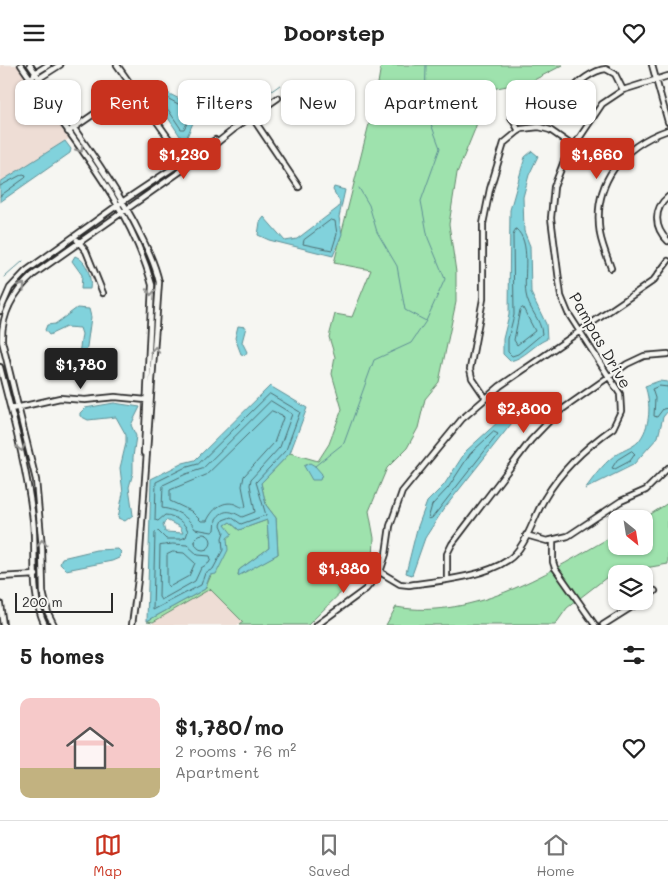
<!DOCTYPE html>
<html lang="en">
<head>
<meta charset="utf-8">
<style>
  :root { --surface:#fff; --page:#f2f2f2; --text:#222; --muted:#767676; --line:#e0e0e0; --accent:#c8321e }
  body { margin:0; font-family:Mali,sans-serif; background:var(--page); color:var(--text); height:100vh; display:flex; flex-direction:column; font-size:19px; white-space:nowrap }
  * { box-sizing:border-box; margin:0 }
  p { font-size:16px; color:var(--muted) }
  .icon { flex:none; width:28px; height:28px; fill:none; stroke:currentColor; stroke-width:2; stroke-linecap:round; stroke-linejoin:round }
  .map { position:relative; height:560px; overflow:hidden }
  .drawer { display:flex; flex-direction:column; background:var(--surface); flex:1 }
  .drawer>* { flex:none }
  .banner { position:absolute; left:15px; top:15px; width:639px; height:45px; display:flex; gap:10px }
  .needle { width:32px; rotate:150deg }
  .buttons { position:absolute; left:608px; top:445px; display:grid; gap:10px }
  .buttons a { display:grid; place-items:center; width:45px; height:45px; border-radius:10px; background:var(--surface); box-shadow:0 1px 4px #0004; font-size:25px }
  .scale { position:absolute; left:15px; bottom:12px; width:98px; box-sizing:border-box; padding-left:5px; border:2px solid #2b2b2b; border-top:0; font-size:14px; line-height:18px; white-space:nowrap; color:#2b2b2b; -webkit-text-stroke:4px #f6f6f2; paint-order:stroke }
  .price { position:absolute; translate:-50% -42px; padding:0 11px; border-radius:5px; background:var(--accent); color:#fff; font-size:16px; line-height:32px; filter:drop-shadow(0 1px 2px #0008) }
  .price::after { content:''; position:absolute; left:50%; top:30px; width:15px; height:11px; margin-left:-8px; background:inherit; clip-path:polygon(0 0,100% 0,50% 100%) }
  .price.current { background:#222; color:#fff }
  ul { padding:0; list-style:none }
  li { display:flex; align-items:center; gap:15px; height:125px; padding:0 20px }
  li span { display:grid; place-items:center; flex:none; width:140px; height:100px; border-radius:10px; color:#555 }
  li>.icon { margin-inline-start:auto }
  span .icon { width:60px; height:60px; fill:#fffc; stroke-width:1 }
  li b { font-size:21px }
  h2 { display:flex; justify-content:space-between; align-items:center; height:60px; padding:0 20px; font-size:21px }
  .tag { padding:0 18px; border-radius:10px; background:var(--surface); box-shadow:0 1px 4px #0004; font-size:18px; line-height:45px }
  .tag.current { background:var(--accent); color:#fff }
  header { display:flex; justify-content:space-between; align-items:center; height:65px; padding:0 20px; background:var(--surface); font-size:22px; font-weight:800 }
  .tabs { display:flex; justify-content:space-around; align-items:center; height:70px; border-top:1px solid var(--line); background:var(--surface); font-size:14px; color:var(--muted) }
  .tabs a { display:grid; justify-items:center; gap:2px }
  .tabs .current { color:var(--accent) }
  .map>svg:first-child { display:block }
  .built { fill:#eeddd5 }
  .green { fill:#9ee2ad; stroke:#64866c }
  .water { fill:#81d2dc; stroke:#5f8f95; fill-rule:evenodd }
  .lines { fill:none; stroke-linecap:round; stroke-linejoin:round }
  .shore { stroke:#4d6e72; stroke-width:1 }
  .stream { stroke:#5f8f95; stroke-width:1 }
  .minor-casing { stroke:#2b2b2b; stroke-width:8 }
  .minor { stroke:#f6f6f2; stroke-width:4.5 }
  .oneway { stroke:#90908e }
  .labels { text-anchor:middle; dominant-baseline:central; stroke-width:4; stroke-linejoin:round; paint-order:stroke }
  .street-label { font-size:16px; fill:#2b2b2b; stroke:#f6f6f2 }
</style>
</head>
<body>
<header><svg class="icon" aria-label="menu" viewBox="0 0 24 24"><path d="M4 6h16M4 12h16M4 18h16"/></svg>Doorstep<svg class="icon" aria-label="heart" viewBox="0 0 24 24"><path d="M12 20l-8-8c-3-5 5-10 8-4 3-6 11-1 8 4z"/></svg></header>
<div class="map">
<svg width="668" height="560" viewBox="0 0 668 560">
  <rect width="100%" height="100%" fill="#f6f6f2"/>
  <filter id="ink" filterUnits="userSpaceOnUse"><feTurbulence type="fractalNoise" baseFrequency=".02" numOctaves="2"/><feDisplacementMap in="SourceGraphic" scale="10" xChannelSelector="R" yChannelSelector="G"/><feConvolveMatrix kernelMatrix="1 2 1 2 8 2 1 2 1" color-interpolation-filters="sRGB"/></filter>
  <g filter="url(#ink)">
    <path class="built" d="M0 0H17L69 74 0 117Z
      M210 524 243 557 239 560H153V557Z"/>
    <path class="green" d="M381 0H563L532 16 487 25 475 64 457 108 449 159 456 207V237L439 317 425 334 418 363 407 383 387 403 369 446 374 473 373 496 308 560H239L243 557 210 524 153 557 147 556 205 524 227 473 225 460 230 457 239 465 267 455 269 483 239 505 238 510 278 489 276 453 266 440 261 418 290 388 318 396 329 379 342 344 332 309 335 292 329 272 335 249 352 252 371 205 334 198 376 31Z
      M668 438V499L611 509 567 543 555 560H386L396 542C475 556 551 506 616 469V481H644L643 454Z"/>
    <path class="water" d="M152 20 199 44 186 74H182L149 24V21Z
      M65 76 71 84 70 88 0 137V117Z
      M532 86 538 91 529 110 523 132 524 166 530 181 531 228 546 259 547 274C533 280 525 293 510 296L503 289V274L509 250 510 145 525 92Z
      M334 122 345 125 339 152 342 169 333 191 269 175 258 170 260 157 264 152 285 176 297 174 339 142 340 137 333 125Z
      M75 191C87 195 92 213 90 224H81L82 210 72 196Z
      M77 243 89 244 91 252 86 289 82 293 79 289 82 269 80 263 66 262 49 270 45 265 47 260 55 259Z
      M238 261 246 262 242 277 247 287 245 290 241 289 235 273Z
      M659 316 668 317V346L663 352 658 372 633 400 585 424C594 412 602 400 614 391 621 386 632 383 638 377 651 362 651 338 645 321Z
      M270 321 307 343 290 388 261 418 266 440 276 453 278 489 238 511 239 505 269 483 267 455 239 465 230 457 225 460 232 469 227 473 228 485 216 509 210 510 205 524 147 556 151 414 183 398 195 395ZM166 455 180 462 183 468 165 467 163 459Z
      M533 331V338L523 344 443 445 425 473 412 510 406 508 417 464 427 437 444 420 466 386 499 356Z
      M114 338 140 342 131 360 136 371 133 392V408L129 422 133 450 125 456 118 453 123 428 120 403 126 378V370L116 352 88 355 80 351V348L85 343Z
      M310 398 315 401 322 409 320 415H312L304 401Z
      M118 484 121 487 119 493 112 496 66 505 60 499 62 493 96 485Z"/>
    <g class="lines">
      <path class="shore" d="M167 33 193 47 184 64H181L163 37Z
        M0 121 23 109 26 110 25 113 0 131
        M331 155 335 156 337 169 332 185 303 179 304 175Z
        M516 164C532 177 523 210 526 229 528 244 541 254 542 269L518 289 512 291 508 287V274L514 250 513 171Z
        M523 243 535 266 517 280 514 275 520 245Z
        M668 322 659 321 652 324 655 333 654 351 657 352 663 344 668 343
        M270 329 300 347 286 385 256 417 266 450 241 459 231 452 223 455 221 460 224 467 222 473 223 485 213 504 205 508 201 520 153 545 155 467 158 466 166 474H181L186 472 188 466C185 458 174 450 165 450L158 456 155 455 156 417 184 403 198 399Z
        M271 336 292 349 280 382 251 414 250 420 255 447 242 452C232 446 224 443 216 454L215 465 212 467 195 464C188 451 176 445 162 443L163 420 186 409 202 404Z
        M272 346 282 350 283 353 274 378 244 411 242 421 246 442C241 443 240 441 235 439 222 435 212 445 207 456H201L191 446 170 436V425L206 410Z
        M494 367 498 369 432 453 428 454 432 440 448 423 470 389Z
        M632 386 635 389 630 396 615 404 612 403 617 395Z
        M195 477a8 8 0 1 1 16 0a8 8 0 1 1-16 0Z
        M173 479 187 480 198 490 210 491 211 494 209 498 201 503 195 516 161 535 159 532 160 481Z
        M173 487 184 488 195 498 189 511 169 522 167 520V490Z"/>
      <path class="stream" d="M249 42 280 20
        M199 46 217 44 233 49 244 45
        M359 123 369 140 377 167 397 201 405 245 426 256 445 214 428 173 421 136 440 83 425 43 426 0
        M5 212 23 196
        M315 401 344 378 374 295 411 278 426 256"/>
      <g class="minor-casing">
        <path id="minor" d="M21 0C68 69 130 138 152 220L144 388
          M30 0C65 52 104 102 134 157 144 177 154 195 159 217L138 514 132 560
          M117 0 184 95
          M652 0 668 57
          M38 14 60 0
          M31 15 35 8 48 0
          M252 52 299 122
          M511 52 519 66
          M591 54 571 38V27C577 17 594 5 606 4L615 9 623 25
          M232 65 278 33
          M68 67 133 22
          M668 132C653 144 654 163 668 176
          M77 175 86 186 103 228
          M611 203C607 192 602 180 600 169 592 118 622 81 668 65
          M0 246 10 223 26 206 122 137 215 75
          M0 302C13 353 27 403 33 455 37 490 29 528 45 560
          M485 332 472 313 470 304 483 234V159L490 124 504 78 521 64 539 62 550 65 573 81
          M11 344 60 333 85 335 115 332 146 335
          M526 470 547 476 568 471 621 436 646 425 668 403
          M553 476V497L555 503 595 560
          M380 507 400 519 409 520C438 516 484 512 508 495 527 482 533 452 545 433 562 404 586 382 613 363L621 346 620 329 568 248 561 231 551 153 554 122 564 96 602 39 623 25 668 11
          M0 512 36 510
          M447 514V489L452 479 531 375 557 348 627 299 644 291 668 289
          M644 534 655 526
          M0 539 3 560
          M54 560 48 548 43 527 42 483 36 415 2 276C1 249 14 227 33 210L188 101 233 65
          M317 560 366 524 380 507 386 489 390 461 402 427 462 354 500 321 653 216 668 196
          M603 560 641 536"/>
      </g>
      <use href="#minor" class="minor"/>
    </g>
    <defs><path id="oneway-chevron" d="M-2-3.5L2.5 0L-2 3.5" fill="none" stroke-width="1.6" stroke-linecap="round" stroke-linejoin="round" transform="scale(1.25)"/></defs>
    <g class="oneway">
      <use href="#oneway-chevron" transform="translate(80 84) rotate(55)"/>
      <use href="#oneway-chevron" transform="translate(22 221) rotate(-48)"/>
      <use href="#oneway-chevron" transform="translate(151 227) rotate(93)"/>
      <use href="#oneway-chevron" transform="translate(155 285) rotate(-86)"/>
      <use href="#oneway-chevron" transform="translate(21 383) rotate(76)"/>
      <use href="#oneway-chevron" transform="translate(42 478) rotate(-94)"/>
    </g>
  </g>
  <g class="labels">
    <g class="street-label">
      <text transform="translate(601 275) rotate(60)">Pampas Drive</text>
    </g>
  </g>
</svg>
<div class="buttons">
<a><svg class="needle" viewBox="-14 -14 28 28"><path d="M0-13l5 13h-10z" fill="#e53935"/><path d="M0 13l5-13h-10z" fill="#767676"/></svg></a>
<a><svg class="icon" aria-label="layers" viewBox="0 0 24 24"><path d="M12 4l9 5-9 5-9-5zM3 14l9 5 9-5"/></svg></a>
</div>
<div class="scale">200 m</div>
<b class="price" style="left:184px;top:115px">$1,230</b>
<b class="price" style="left:597px;top:115px">$1,660</b>
<b class="price current" style="left:81px;top:325px">$1,780</b>
<b class="price" style="left:524px;top:369px">$2,800</b>
<b class="price" style="left:344px;top:529px">$1,380</b>
<div class="banner">
<a class="tag">Buy</a>
<a class="tag current">Rent</a>
<a class="tag">Filters</a>
<a class="tag">New</a>
<a class="tag">Apartment</a>
<a class="tag">House</a>
</div>
</div>
<section class="drawer">
<h2>5 homes<svg class="icon" aria-label="filters" viewBox="0 0 24 24"><path d="M4 7h16M4 17h16"/><circle cx="9" cy="7" r="2"/><circle cx="15" cy="17" r="2"/></svg></h2>
<ul>
<li><span style="background:linear-gradient(#f6c9c9 70%,#c2b280 0)"><svg class="icon" aria-label="home" viewBox="0 0 24 24"><path d="M3 11l9-7 9 7M6 9v11h12V9"/></svg></span><div><b>$1,780/mo</b><p>2 rooms · 76 m²</p><p>Apartment</p></div><svg class="icon" aria-label="heart" viewBox="0 0 24 24"><path d="M12 20l-8-8c-3-5 5-10 8-4 3-6 11-1 8 4z"/></svg></li>
</ul>
</section>
<nav class="tabs">
<a class="current"><svg class="icon" aria-label="map" viewBox="0 0 24 24"><path d="M3 6l6-2 6 2 6-2v14l-6 2-6-2-6 2zM9 4v14M15 6v14"/></svg>Map</a>
<a><svg class="icon" aria-label="saved" viewBox="0 0 24 24"><path d="M7 4h10v16l-5-4-5 4z"/></svg>Saved</a>
<a><svg class="icon" aria-label="home" viewBox="0 0 24 24"><path d="M3 11l9-7 9 7M6 9v11h12V9"/></svg>Home</a>
</nav>
</body>
</html>
